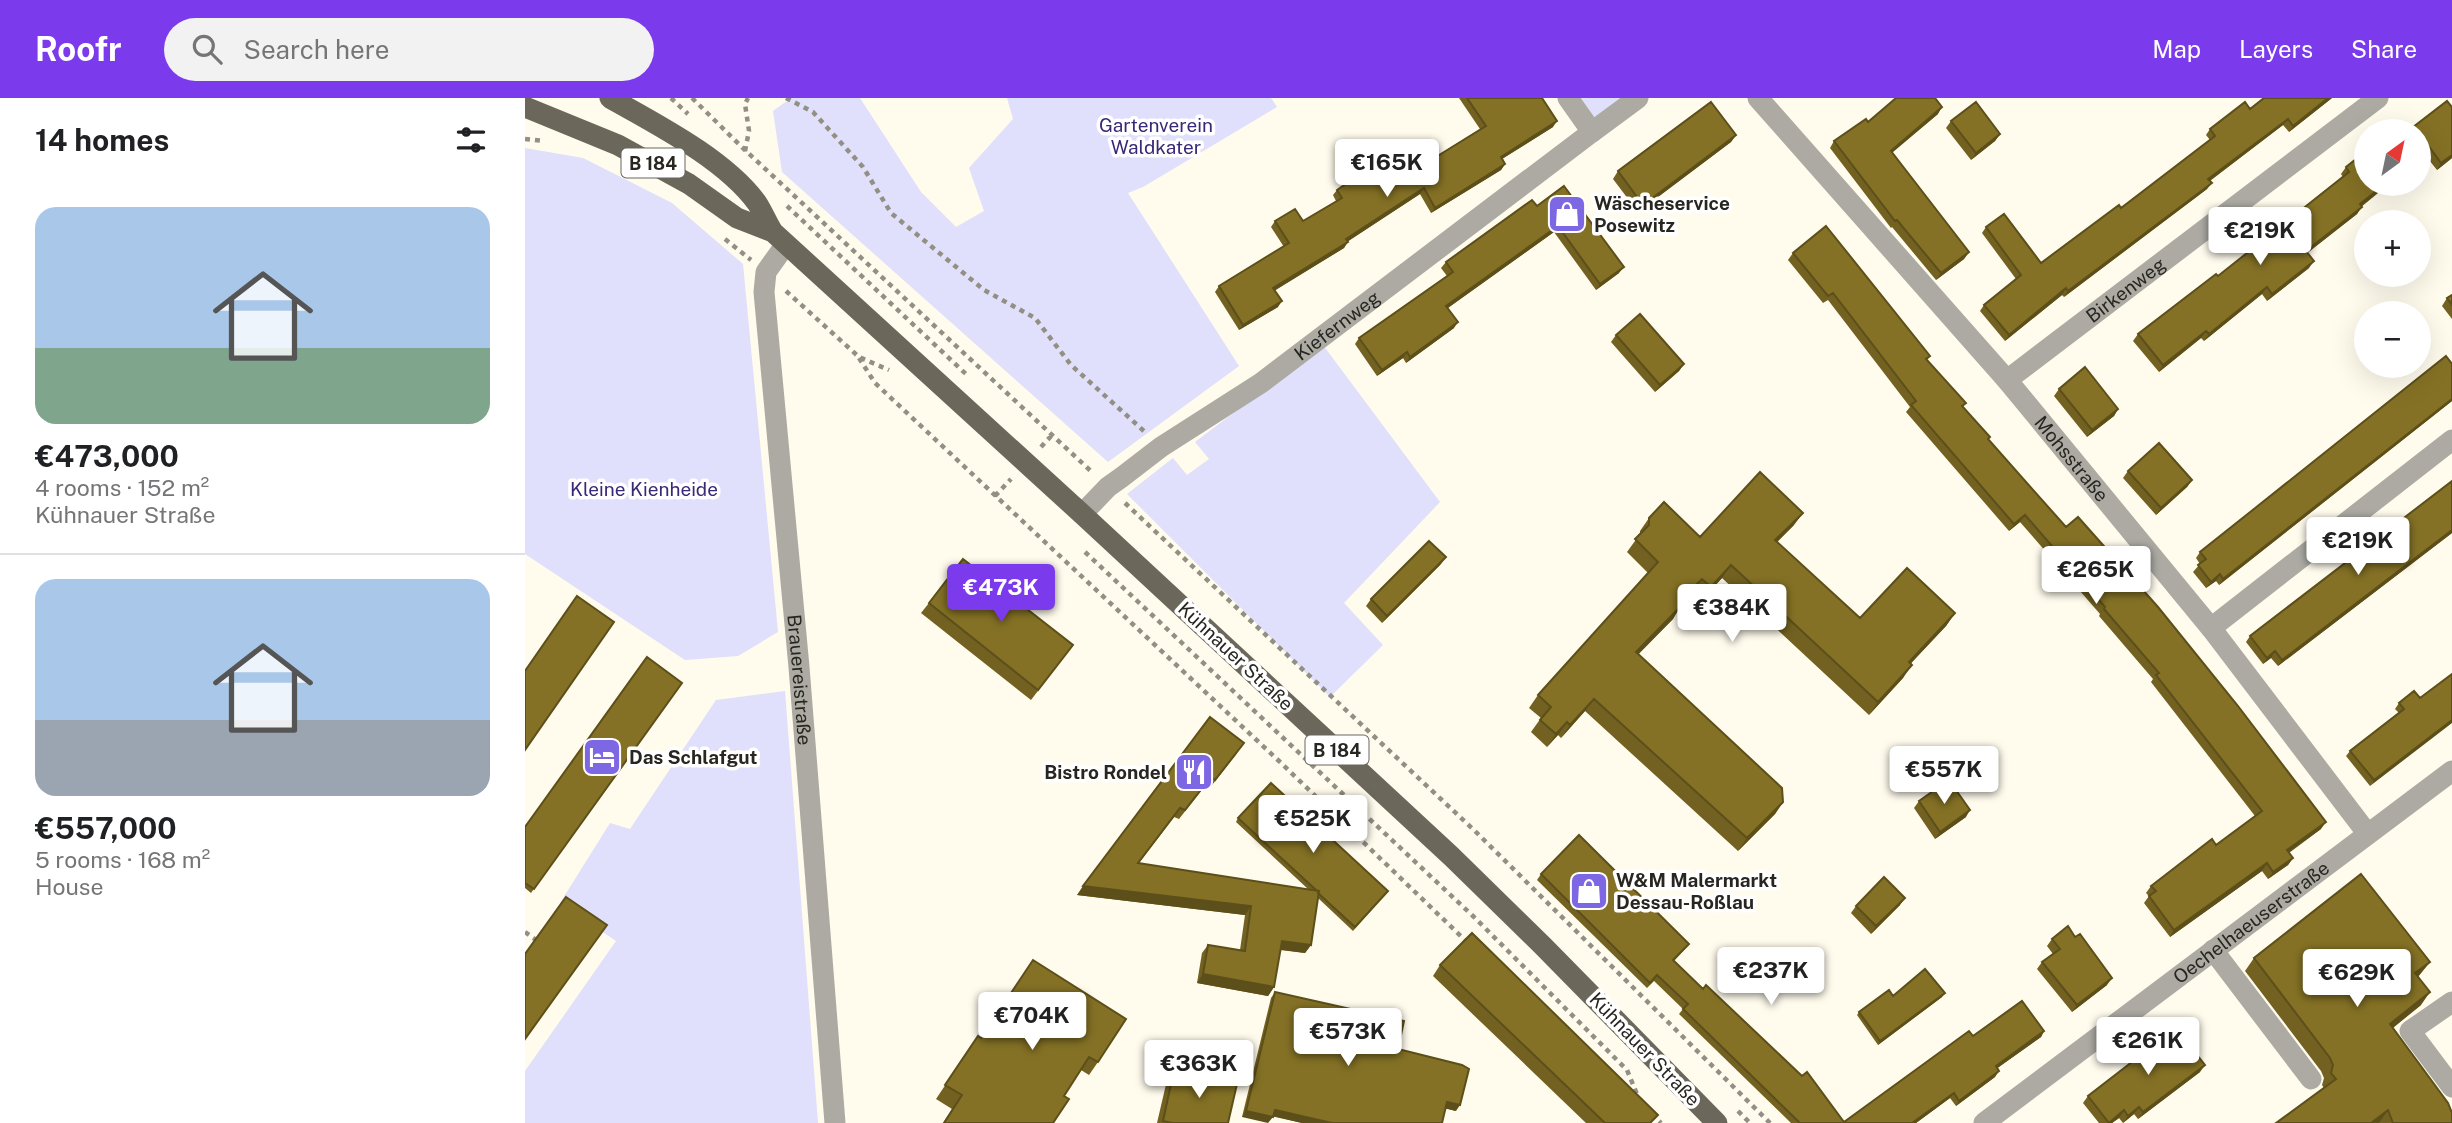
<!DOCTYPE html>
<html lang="en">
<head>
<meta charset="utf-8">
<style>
  :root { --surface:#fff; --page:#f2f2f2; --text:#202124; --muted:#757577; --line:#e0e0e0; --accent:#7c3aed }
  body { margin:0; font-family:"Public Sans",sans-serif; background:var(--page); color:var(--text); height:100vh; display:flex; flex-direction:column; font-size:26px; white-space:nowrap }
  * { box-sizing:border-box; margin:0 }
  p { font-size:23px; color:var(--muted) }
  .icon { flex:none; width:38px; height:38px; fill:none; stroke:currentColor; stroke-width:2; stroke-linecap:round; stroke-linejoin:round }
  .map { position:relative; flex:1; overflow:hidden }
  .drawer { display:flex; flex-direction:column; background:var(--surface); width:525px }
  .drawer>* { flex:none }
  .needle { width:46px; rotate:33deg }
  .buttons { position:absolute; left:1829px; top:21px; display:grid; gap:14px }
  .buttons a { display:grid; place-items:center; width:77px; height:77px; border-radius:50%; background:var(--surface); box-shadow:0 7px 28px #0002; font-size:35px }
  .price { position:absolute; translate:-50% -60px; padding:0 16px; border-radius:7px; background:#fff; color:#222; font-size:23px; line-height:46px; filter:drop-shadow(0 2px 4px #0008) }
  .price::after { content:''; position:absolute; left:50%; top:42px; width:21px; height:16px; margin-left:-10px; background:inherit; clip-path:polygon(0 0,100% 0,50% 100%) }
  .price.active { background:var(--accent); color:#fff }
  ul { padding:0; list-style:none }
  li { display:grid; align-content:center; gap:14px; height:371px; padding:0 35px }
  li+li { border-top:2px solid var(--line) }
  li span { display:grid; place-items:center; height:217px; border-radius:21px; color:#555 }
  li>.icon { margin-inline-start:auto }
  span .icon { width:126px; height:126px; fill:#fffc; stroke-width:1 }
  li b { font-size:30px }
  h2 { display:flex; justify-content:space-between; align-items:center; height:84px; padding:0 35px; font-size:30px }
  header { display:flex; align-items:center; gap:42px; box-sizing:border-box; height:98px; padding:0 35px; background:var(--accent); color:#fff }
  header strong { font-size:33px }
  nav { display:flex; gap:38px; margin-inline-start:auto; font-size:24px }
  .search { width:490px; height:63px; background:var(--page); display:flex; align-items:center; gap:18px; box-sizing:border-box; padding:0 24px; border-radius:38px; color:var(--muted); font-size:26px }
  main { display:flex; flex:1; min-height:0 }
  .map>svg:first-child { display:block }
  .green { fill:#e0dffc }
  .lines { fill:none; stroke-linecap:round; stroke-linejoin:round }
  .path { stroke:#928f85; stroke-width:4.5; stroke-dasharray:5 5; stroke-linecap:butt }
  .minor { stroke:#acaaa3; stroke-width:21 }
  .major { stroke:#6b675b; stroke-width:21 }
  .wall { fill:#726120 }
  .shaded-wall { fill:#5c4f1a }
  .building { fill:#847125; stroke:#5c4f1a; stroke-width:2 }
  .labels { text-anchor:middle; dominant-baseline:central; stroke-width:7; stroke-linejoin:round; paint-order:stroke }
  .shield { fill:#fff; stroke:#686763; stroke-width:2 }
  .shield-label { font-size:18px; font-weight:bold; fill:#282620 }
  .park-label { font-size:19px; fill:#392876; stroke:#fff }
  .poi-label { font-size:19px; font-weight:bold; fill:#282620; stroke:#fff; text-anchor:start }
  .street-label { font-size:19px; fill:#282620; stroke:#fff }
</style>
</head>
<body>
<header>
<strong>Roofr</strong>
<div class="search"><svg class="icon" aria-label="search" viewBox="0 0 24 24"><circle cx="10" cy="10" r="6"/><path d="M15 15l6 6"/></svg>Search here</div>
<nav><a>Map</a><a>Layers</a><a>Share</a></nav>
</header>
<main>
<section class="drawer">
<h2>14 homes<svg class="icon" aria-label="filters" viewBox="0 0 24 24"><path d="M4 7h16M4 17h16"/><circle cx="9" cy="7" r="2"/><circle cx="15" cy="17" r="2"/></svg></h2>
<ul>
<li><span style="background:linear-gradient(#a9c7e8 65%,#7fa58c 0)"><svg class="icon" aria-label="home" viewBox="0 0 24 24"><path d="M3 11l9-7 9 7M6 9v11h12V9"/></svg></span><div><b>€473,000</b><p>4 rooms · 152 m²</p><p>Kühnauer Straße</p></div></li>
<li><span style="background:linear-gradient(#a9c7e8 65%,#9aa5b1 0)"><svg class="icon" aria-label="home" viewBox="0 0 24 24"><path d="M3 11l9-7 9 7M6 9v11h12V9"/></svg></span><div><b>€557,000</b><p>5 rooms · 168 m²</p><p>House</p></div></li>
</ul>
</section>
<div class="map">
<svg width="1927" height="1025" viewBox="0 0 1927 1025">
  <rect width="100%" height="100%" fill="#fffbed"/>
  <path class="green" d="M266 0H335L396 94 431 129 459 113 444 70 488 21 482 0H746L752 9 618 89 603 95 714 268 583 364 257 74 248 13Z
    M1056 0H1097L1070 20Z
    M0 50 58 60 147 105 218 166 253 534 213 558 160 562 0 456Z
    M798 247 915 404 819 505 858 547 805 599 602 396 648 360 662 377 684 361 670 344Z
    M260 593 293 1025H0V973L91 843 35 805 85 725 105 731 191 602Z"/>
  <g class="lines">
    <path class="path" d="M146 0 163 16
      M167 0 221 53 568 375
      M261 0 288 14 338 69 366 115 459 192 510 220 546 267 620 334
      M0 41 19 43
      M220 53 224 33 220 6 223 0
      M262 108 442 277
      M200 141 226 162
      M261 193 334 259 364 272
      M334 260 350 285 754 663 943 845
      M516 349 527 337
      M470 398 486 381
      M600 405 950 733 1245 1025
      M560 454 949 819 1102 972 1114 1001
      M0 834 11 842
      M1213 1013 1225 1025
      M1127 1016 1136 1025"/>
    <g class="minor">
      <path id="s1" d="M1233 0 1482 282 1686 530 1842 735"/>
      <path d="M1067 34 1113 0"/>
      <path id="s2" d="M261 146 241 174 239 194 274 569 310 1025"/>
      <path id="s3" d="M1482 282 1853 0"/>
      <path id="s4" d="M557 416 583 389 597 379 636 349 736 285 1067 34 1043 0"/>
      <path d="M1686 530 1927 342"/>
      <path d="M1688 852 1786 981"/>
      <path d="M1927 904 1885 933 1927 989"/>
      <path id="s5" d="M1459 1025 1927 673"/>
    </g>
    <path class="major" d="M85 0C131 26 200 61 232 105 238 114 242 125 248 134
      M0 9 93 47 164 86 212 120 248 134 557 416 926 758 1018 848 1192 1025"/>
  </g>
  <path class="wall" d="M934 0H1017L1028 29 977 61 980 66 976 72 906 115 895 96 822 144 819 150 750 192 753 209 714 232 690 194 694 188 759 149 746 129 750 123H778L811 103 808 97 812 92 864 88 955 31Z
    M1739 0H1807L1764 34 1758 27 1685 83 1682 91 1539 199 1537 197 1480 243 1455 213 1459 207 1491 181 1457 135 1461 129 1516 165 1596 110 1685 42 1681 37 1685 31 1725 11Z
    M1413 16 1367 54 1444 154 1439 161 1411 182 1367 129 1366 130 1305 50 1309 43 1343 24Z
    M1426 23 1475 36 1470 43 1446 62 1421 30Z
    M1894 33 1927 60 1912 72 1900 57Z
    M1211 37 1206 44 1113 114 1088 81 1093 73Z
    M1821 69 1841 86H1864L1836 108 1832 116 1782 155 1784 170 1742 203 1737 196 1679 243 1676 240 1634 274 1608 243 1613 236 1693 178 1818 79 1816 76Z
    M1012 108 1094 175 1071 192 1029 134 923 210 929 230 881 265 878 260 852 278 830 246 834 240 922 178 916 170 921 164Z
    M1268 155 1405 258 1402 262 1441 305 1438 309 1465 339 1463 341 1796 731 1764 755 1768 760 1763 767 1743 781 1737 773 1645 839 1619 805 1624 798 1621 795 1626 788 1691 747 1730 718 1626 584 1628 581 1574 518 1575 516 1495 424 1484 433 1381 314 1385 309 1303 202 1298 205 1263 162Z
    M1927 197V221L1917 208 1922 200Z
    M1091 237 1159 266 1154 273 1130 294 1086 244Z
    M1927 266V303L1694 487 1691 483 1681 490 1668 474 1675 466 1671 460 1675 454Z
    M1534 291 1593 311 1589 318 1562 339 1529 298Z
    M1603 373 1667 382 1662 389 1631 417 1598 380Z
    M1927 383V435L1753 568 1746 560 1738 566 1721 544 1725 538Z
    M1124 420 1175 439 1269 427 1252 444 1335 520 1430 515 1421 528 1385 566 1378 580 1344 617 1197 480 1177 502 1168 494 1156 505 1148 521 1113 556 1258 704 1250 716 1213 753 1060 613 1036 640 1033 637 1022 649 1006 634 1016 620 1004 610 1013 597 1123 475 1102 454 1115 436V433Z
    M916 466 857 525 841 508 846 501Z
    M404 505 548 547 506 602 396 515Z
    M1927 576 1845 688 1821 658 1825 653 1874 615 1870 611 1874 605 1895 600Z
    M157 585 6 795 0 790V729Z
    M713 654 684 691 680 688 654 721 649 719 614 765 783 791 711 724 713 720 863 793 828 833 793 800 786 847 780 855 755 852 749 889 743 898 672 885 677 855 683 847 715 852 720 817 552 797Z
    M1394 703 1441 719 1410 741 1389 710Z
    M1016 776 1160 851 1149 863 1319 1024 1448 938 1519 933 1516 939 1472 970 1470 979 1431 1008 1425 1000 1391 1025H1266L1154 916 1158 911 1129 883 1122 890 1012 782Z
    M1375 807 1346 836 1326 815 1331 808Z
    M1550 839 1582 887 1547 914 1512 871 1517 864 1528 856 1522 848 1527 841Z
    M1729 860 1905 864 1893 879 1896 907 1868 930 1927 1025H1751L1799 990 1797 987 1799 980 1796 973 1720 873Z
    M508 862 573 964 564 977 556 972 539 998 528 1025H418L427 1011 411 1001 453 938 456 940Z
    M915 867 1127 1025H1061L908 878Z
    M750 894 873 951 931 1013 920 1010 777 1025 748 1018 717 1019 746 900Z
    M1368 898 1417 899 1353 947 1332 917 1334 914Z
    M1625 945 1675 974 1613 1021 1609 1016 1598 1025 1594 1020 1587 1025H1574L1558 1005 1563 998 1620 954Z
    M649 972 703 1025H632L642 982Z"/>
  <path class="shaded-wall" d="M1803 0H1807L1764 34 1768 28Z
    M1417 9 1413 16 1361 60 1366 53Z
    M1763 21 1758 27 1679 87 1683 81Z
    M1032 23 1028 29 972 64 976 59Z
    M1475 36 1470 43 1446 62 1451 55Z
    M1211 37 1206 44 1113 114 1118 107Z
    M1905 50 1900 57 1894 62V59Z
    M1927 57V60L1912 72 1916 65Z
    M980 66 976 72 906 115 910 110Z
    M1687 85 1682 91 1539 199 1543 193Z
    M1860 86H1864L1830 114 1835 106Z
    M899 90 895 96 817 147 821 141Z
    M1837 109 1832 116 1776 160 1781 153Z
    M1033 128 1029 134 917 214 921 208Z
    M823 144 819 150 744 196 748 190Z
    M1444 154 1439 161 1411 182 1416 175Z
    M1789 163 1784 170 1742 203 1747 196Z
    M1099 169 1094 175 1071 192 1075 186Z
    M1742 189 1737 196 1679 243 1684 236Z
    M1541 190 1537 197 1480 243 1484 237Z
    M757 203 753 209 714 232 718 227Z
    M933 224 929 230 881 265 885 259Z
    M1681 233 1676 240 1634 274 1638 267Z
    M882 254 878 260 852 278 857 272Z
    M1159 266 1154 273 1130 294 1135 287Z
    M1927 301V303L1694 487 1698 481Z
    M1593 311 1589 318 1562 339 1567 332Z
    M1667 382 1662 389 1631 417 1636 410Z
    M1278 415 1269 427 1241 455 1250 442Z
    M1500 417 1495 424 1484 433 1489 426Z
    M1927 432V435L1753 568 1757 562Z
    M921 459 916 466 857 525 862 518Z
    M1206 467 1197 480 1177 502 1186 489Z
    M1695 476 1691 483 1681 490 1686 484Z
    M1177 481 1168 494 1147 514 1156 501Z
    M1156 508 1148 521 1103 567 1111 554Z
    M1430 515 1421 528 1375 577 1384 564Z
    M1750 553 1746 560 1738 566 1742 560Z
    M1387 567 1378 580 1344 617 1353 604Z
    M1069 601 1060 613 1036 640 1045 627Z
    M1927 622V625L1845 688 1849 682Z
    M1042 624 1033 637 1022 649 1031 636Z
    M1258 704 1250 716 1213 753 1222 740Z
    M1445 712 1441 719 1410 741 1415 734Z
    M1801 724 1796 731 1757 759 1762 752Z
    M1768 760 1763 767 1743 781 1748 774Z
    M1742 765 1737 773 1645 839 1649 832Z
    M558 788 726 808 720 817 552 797Z
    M1380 800 1375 807 1346 836 1351 828Z
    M757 843 786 847 780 855 751 851Z
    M1905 864 1895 876 1881 888 1890 875Z
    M678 876 749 889 743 898 672 885Z
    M1587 880 1582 887 1547 914 1552 907Z
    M1905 894 1896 907 1856 939 1865 926Z
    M1420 895 1417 899 1353 947 1355 943Z
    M1519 933 1516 939 1467 974 1471 968Z
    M1680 967 1675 974 1613 1021 1618 1014Z
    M1474 973 1470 979 1431 1008 1434 1003Z
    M1429 995 1425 1000 1391 1025H1387Z
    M922 1004 935 1007 931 1013 918 1010Z
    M1614 1009 1609 1016 1598 1025 1603 1018Z
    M750 1012 807 1025H777L746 1018Z
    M1599 1012 1594 1020 1587 1025H1584Z
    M1863 1012 1854 1025H1846Z
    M721 1013 748 1019 743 1025 717 1019Z"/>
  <path class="building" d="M942 0H1017L1032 23 976 59 980 66 910 110 899 90 821 141 823 144 748 190 757 203 718 227 694 188 764 145 750 123 770 111 778 123 817 100 812 92 850 66 864 88 961 28Z
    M1371 0H1410L1417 9 1366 53 1444 154 1416 175 1372 122 1370 123 1309 43 1341 21 1343 24Z
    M1739 0H1803L1768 28 1763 21 1683 81 1687 85 1543 193 1541 190 1484 237 1459 207 1496 177 1461 129 1479 116 1516 165 1594 107 1596 110 1690 38 1685 31 1720 4 1725 11Z
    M1922 3 1927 9V57L1916 65 1905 50 1894 59V33H1883Z
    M1186 4 1211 37 1118 107 1093 73Z
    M1451 4 1475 36 1451 55 1426 23Z
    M1841 53V86H1860L1835 106 1837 109 1781 153 1789 163 1747 196 1742 189 1684 236 1681 233 1638 267 1613 236 1691 176 1693 178 1824 74 1821 69Z
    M1039 88 1099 169 1075 186 1033 128 921 208 933 224 885 259 882 254 857 272 834 240 928 174 921 164 1007 102 1012 108Z
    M1301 128 1405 258 1401 261 1441 305 1437 308 1465 339 1463 341 1541 429 1553 419 1633 509 1713 608 1801 724 1762 752 1768 760 1748 774 1742 765 1649 832 1624 798 1631 793 1626 788 1687 741 1691 747 1737 713 1631 577 1634 575 1579 511 1580 509 1500 417 1489 426 1386 307 1391 303 1308 195 1303 198 1268 155Z
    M1927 197V207L1922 200Z
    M1115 216 1159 266 1135 287 1091 237Z
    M1921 258 1927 266V301L1698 481 1695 476 1686 484 1673 467 1681 461 1675 454Z
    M1560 269 1593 311 1567 332 1534 291Z
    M1634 345 1667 382 1636 410 1603 373Z
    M1235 374 1278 415 1250 442 1335 520 1382 470 1430 515 1384 564 1387 567 1353 604 1206 467 1186 489 1177 481 1156 501V508L1111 554 1257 690 1258 704 1222 740 1069 601 1045 627 1042 624 1031 636 1015 622 1026 609 1013 597 1133 464 1110 441 1124 427V420L1139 404 1175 439Z
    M1927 383V432L1757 562 1750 553 1742 560 1725 538Z
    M904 443 921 459 862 518 846 501Z
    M438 461 548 547 513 592 404 505Z
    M52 498 89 524 0 652V573Z
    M122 559 157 585 9 791 0 785V729Z
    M1927 576V622L1849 682 1825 653 1879 611 1874 605 1889 593 1895 600Z
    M685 619 719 645 690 682 686 679 660 712 655 710 613 765 794 793 786 847 757 843 749 889 678 876 683 847 720 853 726 808 558 788Z
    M1424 682 1445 712 1415 734 1394 703Z
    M746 685 863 793 830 829 793 795 794 793 791 792 713 720Z
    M1054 737 1164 846 1148 862 1178 891 1181 887 1277 978 1282 974 1319 1024 1444 933 1448 938 1497 903 1519 933 1471 968 1474 973 1434 1003 1429 995 1387 1025H1275L1158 911 1163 906 1132 877 1125 885 1016 776Z
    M1836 776 1905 864 1890 875 1905 894 1865 926 1923 1005 1927 1015V1025H1868L1863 1012 1846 1025H1751L1811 981 1806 975 1808 967 1805 960 1729 860Z
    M1359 779 1380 800 1351 828 1331 808Z
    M41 799 82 827 0 941V856Z
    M1543 828 1550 839 1555 836 1587 880 1552 907 1517 864 1535 851 1527 841Z
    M947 835 1133 1017 1125 1025H1080L915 867Z
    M508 862 601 921 573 964 564 959 539 998 544 1001 528 1025H419L437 997 420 987 453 938 456 940Z
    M1400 871 1420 895 1355 943 1334 914 1364 892 1368 898Z
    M750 894 879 923 873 951 937 967 944 971 935 1007 922 1004 917 1025H807L750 1012 748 1019 721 1013Z
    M1652 931 1680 967 1618 1014 1614 1009 1603 1018 1599 1012 1584 1025 1563 998 1625 950V945L1634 940 1637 941Z
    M649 972 712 986 703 1025H647L638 1023Z"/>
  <defs>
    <g id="shop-square" transform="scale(2.0125)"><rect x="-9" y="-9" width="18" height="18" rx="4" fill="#7e67e3" stroke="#fff"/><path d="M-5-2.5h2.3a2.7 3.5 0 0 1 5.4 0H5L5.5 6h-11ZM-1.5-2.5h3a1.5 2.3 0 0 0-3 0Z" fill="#fff"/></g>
    <g id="hotel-square" transform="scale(2.0125)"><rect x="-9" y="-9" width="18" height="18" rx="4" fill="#7e67e3" stroke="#fff"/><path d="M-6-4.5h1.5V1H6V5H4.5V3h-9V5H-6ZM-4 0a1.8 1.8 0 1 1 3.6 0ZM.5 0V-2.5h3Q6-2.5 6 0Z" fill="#fff"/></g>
    <g id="restaurant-square" transform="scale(2.0125)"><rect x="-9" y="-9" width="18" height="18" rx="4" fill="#7e67e3" stroke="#fff"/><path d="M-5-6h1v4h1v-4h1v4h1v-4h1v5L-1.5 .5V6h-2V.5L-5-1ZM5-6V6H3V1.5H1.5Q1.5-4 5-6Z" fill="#fff"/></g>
  </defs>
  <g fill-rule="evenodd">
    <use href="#shop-square" x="1042" y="116"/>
    <use href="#hotel-square" x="77" y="659"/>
    <use href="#restaurant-square" x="669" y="674"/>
    <use href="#shop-square" x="1064" y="793"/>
  </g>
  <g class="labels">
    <g class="shield">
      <rect x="96.5" y="50.5" width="63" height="29" rx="5"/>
      <rect x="780.5" y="637.5" width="63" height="29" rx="5"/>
    </g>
    <g class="shield-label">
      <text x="128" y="65">B 184</text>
      <text x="812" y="652">B 184</text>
    </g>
    <g class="park-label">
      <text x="631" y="27">Gartenverein<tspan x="631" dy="22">Waldkater</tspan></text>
      <text x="119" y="391">Kleine Kienheide</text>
    </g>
    <g class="poi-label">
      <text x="1069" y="105">Wäscheservice<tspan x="1069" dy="22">Posewitz</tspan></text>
      <text x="104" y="659">Das Schlafgut</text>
      <text x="642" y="674" text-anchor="end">Bistro Rondel</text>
      <text x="1091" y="782">W&amp;M Malermarkt<tspan x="1091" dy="22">Dessau-Roßlau</tspan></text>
    </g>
    <g class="street-label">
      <text stroke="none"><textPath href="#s3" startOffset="149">Birkenweg</textPath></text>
      <text stroke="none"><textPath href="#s4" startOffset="318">Kiefernweg</textPath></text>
      <text stroke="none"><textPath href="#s1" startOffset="478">Mohsstraße</textPath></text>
      <text transform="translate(711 558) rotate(43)">Kühnauer Straße</text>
      <text stroke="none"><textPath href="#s2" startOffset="444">Brauereistraße</textPath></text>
      <text stroke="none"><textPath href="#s5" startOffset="334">Oechelhaeuserstraße</textPath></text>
      <text transform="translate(1120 951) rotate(46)">Kühnauer Straße</text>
    </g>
  </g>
</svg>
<div class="buttons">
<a><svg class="needle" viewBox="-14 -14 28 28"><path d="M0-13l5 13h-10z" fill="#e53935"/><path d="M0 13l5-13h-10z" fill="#757577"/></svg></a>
<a>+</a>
<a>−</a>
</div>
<b class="price" style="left:862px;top:101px">€165K</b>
<b class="price" style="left:1735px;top:169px">€219K</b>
<b class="price" style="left:1833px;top:479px">€219K</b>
<b class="price" style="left:1571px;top:508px">€265K</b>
<b class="price active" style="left:476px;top:526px">€473K</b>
<b class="price" style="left:1207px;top:546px">€384K</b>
<b class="price" style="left:1419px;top:708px">€557K</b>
<b class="price" style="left:788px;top:757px">€525K</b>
<b class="price" style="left:1246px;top:909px">€237K</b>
<b class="price" style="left:1832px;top:911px">€629K</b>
<b class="price" style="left:507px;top:954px">€704K</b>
<b class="price" style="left:823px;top:970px">€573K</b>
<b class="price" style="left:1623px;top:979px">€261K</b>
<b class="price" style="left:674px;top:1002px">€363K</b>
</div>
</main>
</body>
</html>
